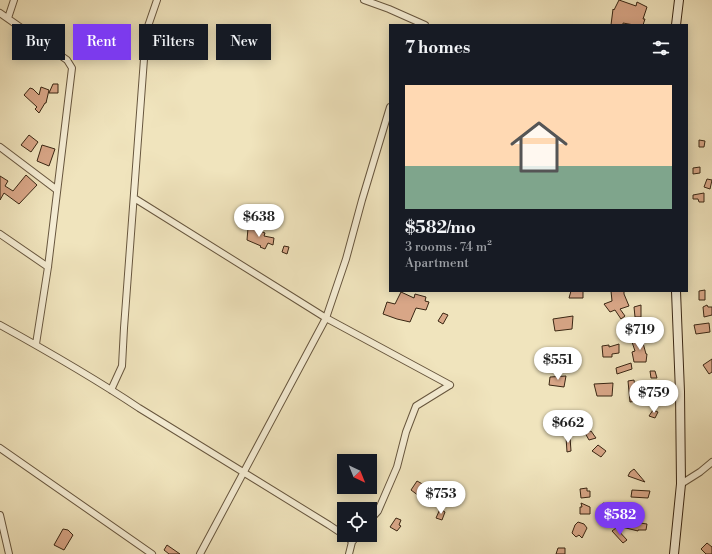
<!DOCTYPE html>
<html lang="en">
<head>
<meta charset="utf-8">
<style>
  :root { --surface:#171b24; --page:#20242c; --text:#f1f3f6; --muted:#9ea1a6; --accent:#7c3aed }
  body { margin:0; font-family:"Libre Bodoni",serif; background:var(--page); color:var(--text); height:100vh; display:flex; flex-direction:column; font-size:15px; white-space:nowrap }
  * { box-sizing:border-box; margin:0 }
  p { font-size:13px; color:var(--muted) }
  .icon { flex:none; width:22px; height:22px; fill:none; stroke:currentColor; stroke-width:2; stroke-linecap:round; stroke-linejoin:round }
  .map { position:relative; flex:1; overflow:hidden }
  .sheet { position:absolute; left:389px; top:24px; width:299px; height:268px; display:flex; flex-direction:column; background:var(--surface); border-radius:0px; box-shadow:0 2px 10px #0003 }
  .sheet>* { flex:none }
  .guide { position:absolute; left:12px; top:24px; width:317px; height:36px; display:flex; gap:8px }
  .needle { width:26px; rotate:137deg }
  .buttons { position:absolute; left:337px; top:454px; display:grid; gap:8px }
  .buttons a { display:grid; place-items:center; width:40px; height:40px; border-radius:0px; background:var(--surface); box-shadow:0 2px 10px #0003; font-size:20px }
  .price { position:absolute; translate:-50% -34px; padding:0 9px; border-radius:14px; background:#fff; color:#222; font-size:13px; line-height:26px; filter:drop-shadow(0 1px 2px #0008) }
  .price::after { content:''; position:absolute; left:50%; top:24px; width:12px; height:9px; margin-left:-6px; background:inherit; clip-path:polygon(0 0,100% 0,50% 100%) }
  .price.on { background:var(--accent); color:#fff }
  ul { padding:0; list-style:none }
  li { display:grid; align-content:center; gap:8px; height:212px; padding:0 16px }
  li span { display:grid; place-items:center; height:124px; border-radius:0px; color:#555 }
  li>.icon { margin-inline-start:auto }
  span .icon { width:72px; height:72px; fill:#fffc; stroke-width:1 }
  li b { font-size:17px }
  h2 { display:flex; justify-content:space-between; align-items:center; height:48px; padding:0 16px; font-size:17px }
  .chip { padding:0 14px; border-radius:0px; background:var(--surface); box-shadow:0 2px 10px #0003; font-size:14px; line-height:36px }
  .chip.on { background:var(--accent); color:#fff }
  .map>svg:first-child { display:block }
  .building { fill:#d8a687; stroke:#392613 }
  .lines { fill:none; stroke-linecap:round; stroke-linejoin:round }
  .minor-casing { stroke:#67563e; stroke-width:8 }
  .secondary-casing { stroke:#392613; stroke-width:10 }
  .minor { stroke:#f5edd4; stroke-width:6 }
  .secondary { stroke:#f5edd4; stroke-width:8 }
</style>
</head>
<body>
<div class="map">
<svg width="712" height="554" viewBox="0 0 712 554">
  <rect width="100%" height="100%" fill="#f0e4bd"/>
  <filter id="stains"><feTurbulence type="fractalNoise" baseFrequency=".005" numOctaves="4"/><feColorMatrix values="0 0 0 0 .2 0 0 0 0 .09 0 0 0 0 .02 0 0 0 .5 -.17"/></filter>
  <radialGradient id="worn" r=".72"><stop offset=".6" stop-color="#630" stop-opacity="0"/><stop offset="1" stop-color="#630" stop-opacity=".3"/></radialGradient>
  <path class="building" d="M619 0 636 6 637 2 647 7 643 19H645L643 25H634L623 23V25H611L613 9 614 10Z
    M53 84H58V93H49Z
    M41 87 49 90 46 103H45L39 113 35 109 37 107 24 95 30 88 33 89 39 95Z
    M29 135 38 142 31 152 21 145Z
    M699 140 705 141 704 147H699Z
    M42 145 55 149 49 166 37 161Z
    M700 167V173L693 174V168Z
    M26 175 37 185 19 204 4 193 0 200V176L8 181 5 186 13 191Z
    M707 179 712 180 710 189 704 187Z
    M704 193V202H699L698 199H693V195Z
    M248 228 256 229 265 233 264 236 274 238 273 245 268 243 265 249 260 247 261 246 247 240Z
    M284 246 289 247 287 254 282 252Z
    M705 290V300H699V291Z
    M571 291H583V298H569Z
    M611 291H624V294L629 306 620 309 625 316 621 319 615 310 610 312 604 304 612 301Z
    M401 292 414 298 415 294 426 297 425 301 429 302 426 310 416 308 410 322 397 319 383 314 387 302 395 304Z
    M641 305V317H635L634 307Z
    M707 305 708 307H712V315L704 317 703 307Z
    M443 313 448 315 443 324 438 321Z
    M573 316 572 329 555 331 553 319Z
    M709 323 710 332 696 334 694 325Z
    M646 336 648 342 643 343 646 354H647L646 362H634L632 352 635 351 632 342 641 340 640 338Z
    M619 344V353L612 354V357H603L602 346 609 345V347Z
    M712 359V372L709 374 703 365Z
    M631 363 632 369 617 374 616 368Z
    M650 371H655L657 378H651Z
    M566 376 564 387 549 385 550 377Z
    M634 380 637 401 630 402 628 381Z
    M613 383 612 396H597L594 384Z
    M653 410 658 412 655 418 649 416Z
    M591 431 596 438 589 440 585 433Z
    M566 437H570L571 451 567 452Z
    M598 445 606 451 601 457 592 451Z
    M634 469 645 482 628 476 630 472Z
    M417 481 426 486 419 496 411 490Z
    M587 488V491H590V497L581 498 580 489Z
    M632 490 650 491 648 498 631 497Z
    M581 503 590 507V514H580V507H582Z
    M603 503 608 504 606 513 601 511Z
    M440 509 445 512 442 520 436 518Z
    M396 518 401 520 399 525 401 526 397 531 390 527Z
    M620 520 647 524 646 530H638V531L622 527Z
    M578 522 584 524 587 528 582 538 579 535 576 537 572 533 575 525Z
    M616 528 627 540 623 543 612 531Z
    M63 529 68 530 73 535 64 550 54 545Z
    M707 543 712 547V554H706L701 549Z
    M167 545 180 554H169L164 550Z
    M558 548H565V554H556Z"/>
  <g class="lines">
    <g class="minor-casing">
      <path id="minor" d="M364 0 389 9 425 25
        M0 13 67 60 72 68 48 267 36 344
        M8 18 14 0
        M0 147 57 190
        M134 198 326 318 450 385
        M0 234 48 267
        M0 325C47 351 94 378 139 408L329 525 344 535
        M111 390 122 366 124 328 146 32 157 0
        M0 448 152 554
        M681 484 700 472 712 462
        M0 515 9 554
        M370 520 378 511 397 467 406 432 416 406 450 385
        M344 535 349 538 352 542 349 554
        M352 542 358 535
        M200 554 326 318 346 259 362 200 390 107"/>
    </g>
    <g class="secondary-casing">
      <path id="secondary" d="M676 25 679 0
        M674 554 681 484 680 392 676 291"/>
    </g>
    <use href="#minor" class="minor"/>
    <use href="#secondary" class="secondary"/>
  </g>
  <rect width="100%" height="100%" filter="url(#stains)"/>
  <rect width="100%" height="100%" fill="url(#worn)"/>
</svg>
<div class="buttons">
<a><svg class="needle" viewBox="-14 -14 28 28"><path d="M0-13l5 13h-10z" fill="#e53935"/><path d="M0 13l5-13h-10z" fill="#9ea1a6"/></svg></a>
<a><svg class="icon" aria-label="locate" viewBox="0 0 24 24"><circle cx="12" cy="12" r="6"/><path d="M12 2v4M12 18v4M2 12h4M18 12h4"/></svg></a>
</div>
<b class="price" style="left:259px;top:238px">$638</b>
<b class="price" style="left:640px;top:351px">$719</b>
<b class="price" style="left:558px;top:381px">$551</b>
<b class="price" style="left:654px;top:414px">$759</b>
<b class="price" style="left:568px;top:444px">$662</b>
<b class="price" style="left:441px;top:515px">$753</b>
<b class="price on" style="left:620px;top:536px">$582</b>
<div class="guide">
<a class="chip">Buy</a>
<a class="chip on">Rent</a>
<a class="chip">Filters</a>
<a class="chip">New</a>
</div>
<section class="sheet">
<h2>7 homes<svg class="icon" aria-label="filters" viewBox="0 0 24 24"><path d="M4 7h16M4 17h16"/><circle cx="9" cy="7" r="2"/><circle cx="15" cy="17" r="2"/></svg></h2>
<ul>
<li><span style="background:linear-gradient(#ffd9b3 65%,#7fa58c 0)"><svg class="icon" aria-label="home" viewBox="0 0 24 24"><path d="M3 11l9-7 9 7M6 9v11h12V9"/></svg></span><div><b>$582/mo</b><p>3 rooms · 74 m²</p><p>Apartment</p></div></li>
</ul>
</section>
</div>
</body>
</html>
